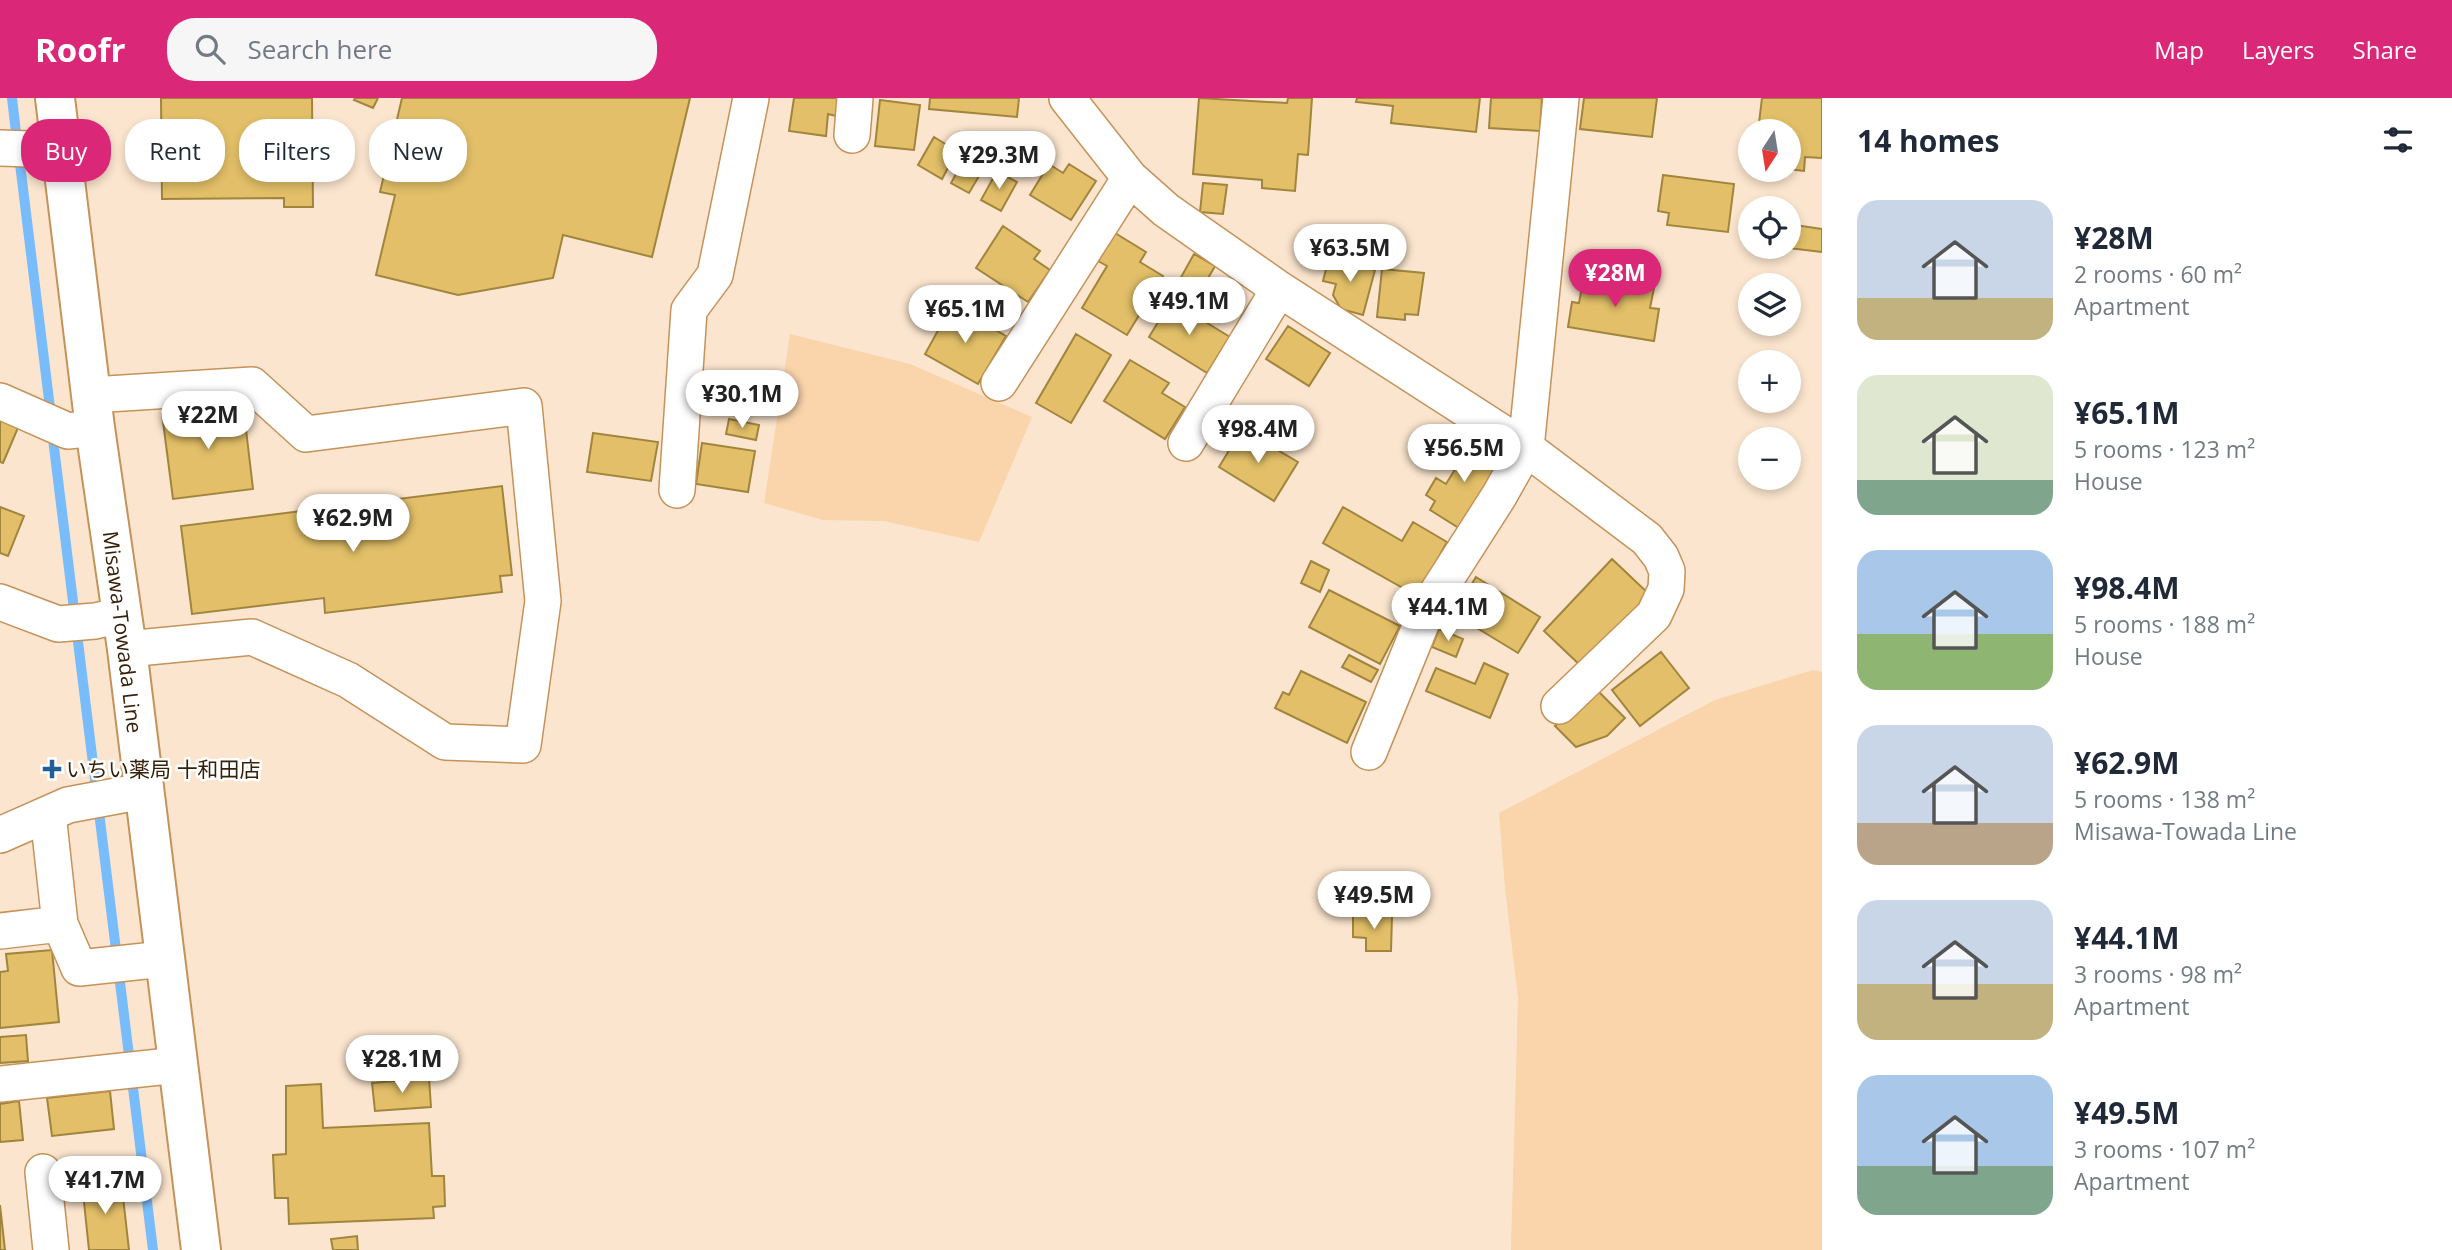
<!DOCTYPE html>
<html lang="en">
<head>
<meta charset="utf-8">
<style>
  :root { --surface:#fff; --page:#f6f6f7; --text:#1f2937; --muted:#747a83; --accent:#db2777 }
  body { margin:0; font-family:"Open Sans","Noto Sans JP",sans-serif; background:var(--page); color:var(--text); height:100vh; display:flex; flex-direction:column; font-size:26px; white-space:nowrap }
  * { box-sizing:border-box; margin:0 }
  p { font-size:23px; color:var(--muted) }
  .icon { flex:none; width:38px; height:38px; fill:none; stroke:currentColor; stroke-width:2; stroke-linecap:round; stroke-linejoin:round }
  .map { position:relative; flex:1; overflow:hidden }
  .panel { display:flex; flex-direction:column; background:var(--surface); width:630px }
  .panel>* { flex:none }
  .top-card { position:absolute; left:21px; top:21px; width:665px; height:63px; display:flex; gap:14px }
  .needle { width:46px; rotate:192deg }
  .controls { position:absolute; left:1738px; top:21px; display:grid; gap:14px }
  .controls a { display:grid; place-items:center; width:63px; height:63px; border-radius:50%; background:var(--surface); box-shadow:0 4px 10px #0003; font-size:35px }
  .price { position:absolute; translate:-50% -60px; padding:0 16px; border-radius:24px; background:#fff; color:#222; font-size:23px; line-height:46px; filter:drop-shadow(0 2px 4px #0008) }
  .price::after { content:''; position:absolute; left:50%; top:42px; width:21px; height:16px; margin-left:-10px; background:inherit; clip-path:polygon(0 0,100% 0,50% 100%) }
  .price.selected { background:var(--accent); color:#fff }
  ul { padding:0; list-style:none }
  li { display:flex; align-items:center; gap:21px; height:175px; padding:0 35px }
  li span { display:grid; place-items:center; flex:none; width:196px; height:140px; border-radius:21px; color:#555 }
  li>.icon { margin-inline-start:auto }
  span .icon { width:84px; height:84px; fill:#fffc; stroke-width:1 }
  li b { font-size:30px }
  h2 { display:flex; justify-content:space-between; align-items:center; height:84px; padding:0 35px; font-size:30px }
  .pill { padding:0 24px; border-radius:28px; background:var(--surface); box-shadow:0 4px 10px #0003; font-size:24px; line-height:63px }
  .pill.selected { background:var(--accent); color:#fff }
  header { display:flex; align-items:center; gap:42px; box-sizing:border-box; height:98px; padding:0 35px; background:var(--accent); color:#fff }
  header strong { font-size:33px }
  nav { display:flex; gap:38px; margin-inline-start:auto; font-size:24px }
  .search { width:490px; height:63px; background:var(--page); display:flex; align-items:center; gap:18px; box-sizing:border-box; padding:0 24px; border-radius:28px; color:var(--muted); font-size:26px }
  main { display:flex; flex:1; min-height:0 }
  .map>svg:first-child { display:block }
  .green { fill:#fad4ab }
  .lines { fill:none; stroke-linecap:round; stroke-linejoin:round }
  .stream { stroke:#79bcfb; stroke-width:10 }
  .building { fill:#e2bf68; stroke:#a1853d; stroke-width:2 }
  .minor-casing { stroke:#c59259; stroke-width:38 }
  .major-casing { stroke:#c59259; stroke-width:42 }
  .minor { stroke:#fff; stroke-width:35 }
  .major { stroke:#fff; stroke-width:38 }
  .poi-dot { fill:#216096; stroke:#fff; stroke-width:2.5 }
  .labels { text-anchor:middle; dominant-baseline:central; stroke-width:5; stroke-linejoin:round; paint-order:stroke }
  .street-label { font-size:21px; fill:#362109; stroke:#fff }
  .poi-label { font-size:21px; fill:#362109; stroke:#fff; text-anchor:start }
</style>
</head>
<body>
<header>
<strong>Roofr</strong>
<div class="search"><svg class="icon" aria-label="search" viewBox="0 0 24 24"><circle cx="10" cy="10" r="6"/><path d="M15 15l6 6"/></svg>Search here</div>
<nav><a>Map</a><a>Layers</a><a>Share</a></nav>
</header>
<main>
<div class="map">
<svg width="1822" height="1152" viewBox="0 0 1822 1152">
  <rect width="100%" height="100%" fill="#fbe5ce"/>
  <path class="green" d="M790 236 910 266 1032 319 979 444 884 423 823 422 764 405Z
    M1813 572 1822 574V1152H1511L1518 900 1505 790 1499 715 1715 602Z"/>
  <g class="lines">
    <path class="stream" d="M12 0 17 43
      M19 58 51 318
      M52 333 153 1152"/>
  </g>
  <path class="building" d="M161 0H312L313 109H284V100L162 101Z
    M355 0H378L373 10 354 2Z
    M402 0H690L652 159 563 137 553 180 458 197 376 177 395 97 380 94Z
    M794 0H838L836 18 828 16 826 38 789 33Z
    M930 0H1019L1017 19 929 11Z
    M1199 0 1287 5 1288 0H1312L1308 57 1298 56 1295 93 1262 90V82L1193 76Z
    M1357 0H1480L1476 34 1391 25 1393 8 1356 4Z
    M1491 0H1542L1540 33 1489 30Z
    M1584 0H1657L1652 39 1580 31Z
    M1762 0H1822V60L1805 59 1804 73 1788 71V33H1758Z
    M880 2 920 7 914 52 875 48Z
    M934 39 957 53 942 81 918 67Z
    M966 58 985 68 969 95 951 85Z
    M1049 66 1063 75 1069 66 1096 83 1071 122 1030 97Z
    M997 73 1017 84 1001 113 981 102Z
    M1663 77 1734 86 1728 134 1667 127 1669 115 1658 113Z
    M1203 85 1227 87 1223 116 1200 114Z
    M1788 126 1822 131V154L1780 149H1788Z
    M1003 128 1040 153 1034 161 1050 172 1028 204 976 170Z
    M1115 135 1146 154 1140 164 1163 178 1127 237 1082 210 1107 168 1098 163Z
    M1194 156 1215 168 1196 201 1175 190Z
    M1329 159 1375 172 1363 217 1341 211 1333 197 1336 186 1323 183Z
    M1382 171 1424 175 1418 217 1405 216V222L1377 219Z
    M1584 178 1654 190 1650 210 1659 211 1654 243 1568 229 1572 204 1579 205Z
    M1171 203 1230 239 1207 275 1149 239Z
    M952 207 1006 238 978 286 925 256Z
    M1288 228 1330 255 1309 288 1266 261Z
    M1076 236 1111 257 1071 325 1036 305Z
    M1130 262 1169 285 1162 295 1185 309 1165 341 1104 303Z
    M243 306 253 391 173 401 162 316Z
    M0 316 20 325 3 365 0 364Z
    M729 321 759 327 756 342 726 336Z
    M1242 331 1298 364 1274 403 1219 369Z
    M593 335 658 344 651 383 587 374Z
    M1474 341 1503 359 1459 430 1430 412 1435 403 1426 397 1436 380 1446 386Z
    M702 345 755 353 748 394 696 386Z
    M502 388 512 477 500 478 502 494 325 515 324 500 192 516 181 428Z
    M0 409 24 418 8 458 0 455Z
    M1343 409 1402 443 1413 424 1447 444 1417 498 1323 445Z
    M1612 461 1650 497 1582 569 1544 533Z
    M1311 463 1329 472 1320 494 1301 485Z
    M1476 479 1540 519 1518 555 1454 516Z
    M1329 492 1400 528 1380 566 1309 529Z
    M1439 531 1463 541 1456 559 1432 549Z
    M1661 554 1689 590 1640 628 1612 592Z
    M1349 557 1378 572 1371 584 1342 569Z
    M1484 565 1508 576 1490 620 1426 593 1436 570 1475 586Z
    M1301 573 1366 604 1347 645 1275 610 1283 594 1289 597Z
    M1594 589 1625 620 1607 638 1576 649 1555 628Z
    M1353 816 1392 818 1391 853H1366V840L1353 839Z
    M52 852 59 924 0 930V874L8 873 6 856Z
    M26 937 28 963 0 965V939Z
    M429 980 431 1009 375 1013 372 985Z
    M321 986 323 1030 429 1025 432 1078H444L445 1108 433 1109 434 1120 289 1126 288 1100H275L273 1057 286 1056V988Z
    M110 993 114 1031 52 1038 47 1000Z
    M19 1003 23 1042 0 1044V1006Z
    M121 1081 129 1152H89L82 1085Z
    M0 1107 5 1152H0Z
    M357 1138 358 1152H333L331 1141Z"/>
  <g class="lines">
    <g class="minor-casing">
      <path id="minor" d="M1067 0 1130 80 1166 112 1279 191 1526 350 1647 441 1661 459 1667 473 1666 491 1654 517 1559 608
        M852 37 855 0
        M0 50 61 52
        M999 285 1130 80
        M91 297 252 287 306 336 524 308 543 503 523 647 445 644 348 582 252 539 127 551
        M0 303 68 333 95 330
        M1186 345 1279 191
        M677 392 689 212 715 177 751 0
        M0 504 58 526 95 523 122 517
        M1369 654 1428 509 1499 398 1526 350 1561 0
        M48 716 60 826 79 870 164 861
        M0 737 68 707 143 693
        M0 833 60 826
        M0 986 178 967
        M43 1074 51 1152"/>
    </g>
    <g class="major-casing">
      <path id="major" d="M55 0 95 330 127 551 201 1152"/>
    </g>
    <use href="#minor" class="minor"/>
    <use href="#major" class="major"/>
  </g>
  <path class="poi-dot" d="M48.5 660.5h7v7h7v7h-7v7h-7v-7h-7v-7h7z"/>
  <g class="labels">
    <g class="street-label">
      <text transform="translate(123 534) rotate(83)">Misawa-Towada Line</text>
    </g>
    <g class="poi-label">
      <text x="66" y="671">いちい薬局 十和田店</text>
    </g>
  </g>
</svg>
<div class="controls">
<a><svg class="needle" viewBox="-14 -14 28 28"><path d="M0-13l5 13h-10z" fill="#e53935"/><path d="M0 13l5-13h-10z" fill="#747a83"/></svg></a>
<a><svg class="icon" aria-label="locate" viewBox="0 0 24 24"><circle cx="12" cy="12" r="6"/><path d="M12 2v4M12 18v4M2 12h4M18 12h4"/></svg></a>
<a><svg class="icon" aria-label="layers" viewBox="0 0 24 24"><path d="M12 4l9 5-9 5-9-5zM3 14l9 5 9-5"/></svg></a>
<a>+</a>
<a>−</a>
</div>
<b class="price" style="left:999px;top:93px">¥29.3M</b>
<b class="price" style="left:1350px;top:186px">¥63.5M</b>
<b class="price selected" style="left:1615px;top:211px">¥28M</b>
<b class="price" style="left:1189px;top:239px">¥49.1M</b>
<b class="price" style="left:965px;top:247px">¥65.1M</b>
<b class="price" style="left:742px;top:332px">¥30.1M</b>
<b class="price" style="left:208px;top:353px">¥22M</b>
<b class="price" style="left:1258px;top:367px">¥98.4M</b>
<b class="price" style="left:1464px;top:386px">¥56.5M</b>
<b class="price" style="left:353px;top:456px">¥62.9M</b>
<b class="price" style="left:1448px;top:545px">¥44.1M</b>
<b class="price" style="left:1374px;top:833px">¥49.5M</b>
<b class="price" style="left:402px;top:997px">¥28.1M</b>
<b class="price" style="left:105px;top:1118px">¥41.7M</b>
<div class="top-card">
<a class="pill selected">Buy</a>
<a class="pill">Rent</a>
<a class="pill">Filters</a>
<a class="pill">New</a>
</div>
</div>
<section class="panel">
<h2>14 homes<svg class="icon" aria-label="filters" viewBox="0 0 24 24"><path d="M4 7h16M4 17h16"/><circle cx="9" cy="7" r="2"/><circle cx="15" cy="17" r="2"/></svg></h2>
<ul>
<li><span style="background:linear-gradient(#c9d6e8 70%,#c2b280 0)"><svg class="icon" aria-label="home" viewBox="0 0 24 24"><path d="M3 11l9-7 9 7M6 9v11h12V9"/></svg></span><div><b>¥28M</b><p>2 rooms · 60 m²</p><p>Apartment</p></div></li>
<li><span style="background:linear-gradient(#dfe7d0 75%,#7fa58c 0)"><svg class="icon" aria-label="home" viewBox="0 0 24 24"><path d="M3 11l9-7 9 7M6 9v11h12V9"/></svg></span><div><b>¥65.1M</b><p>5 rooms · 123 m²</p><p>House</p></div></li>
<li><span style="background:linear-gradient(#a9c7e8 60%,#8fb573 0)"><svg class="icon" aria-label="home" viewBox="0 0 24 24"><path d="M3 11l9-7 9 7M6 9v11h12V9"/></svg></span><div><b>¥98.4M</b><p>5 rooms · 188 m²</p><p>House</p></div></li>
<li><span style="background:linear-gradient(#c9d6e8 70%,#b9a48a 0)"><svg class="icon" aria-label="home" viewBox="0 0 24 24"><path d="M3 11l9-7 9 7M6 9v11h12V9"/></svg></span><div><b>¥62.9M</b><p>5 rooms · 138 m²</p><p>Misawa-Towada Line</p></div></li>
<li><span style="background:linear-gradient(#c9d6e8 60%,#c2b280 0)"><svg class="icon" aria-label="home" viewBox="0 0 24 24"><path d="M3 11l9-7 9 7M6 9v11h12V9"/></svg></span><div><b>¥44.1M</b><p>3 rooms · 98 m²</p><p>Apartment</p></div></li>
<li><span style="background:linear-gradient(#a9c7e8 65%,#7fa58c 0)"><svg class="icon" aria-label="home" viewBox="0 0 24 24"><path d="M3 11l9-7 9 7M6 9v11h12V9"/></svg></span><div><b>¥49.5M</b><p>3 rooms · 107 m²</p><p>Apartment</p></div></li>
</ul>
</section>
</main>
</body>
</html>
